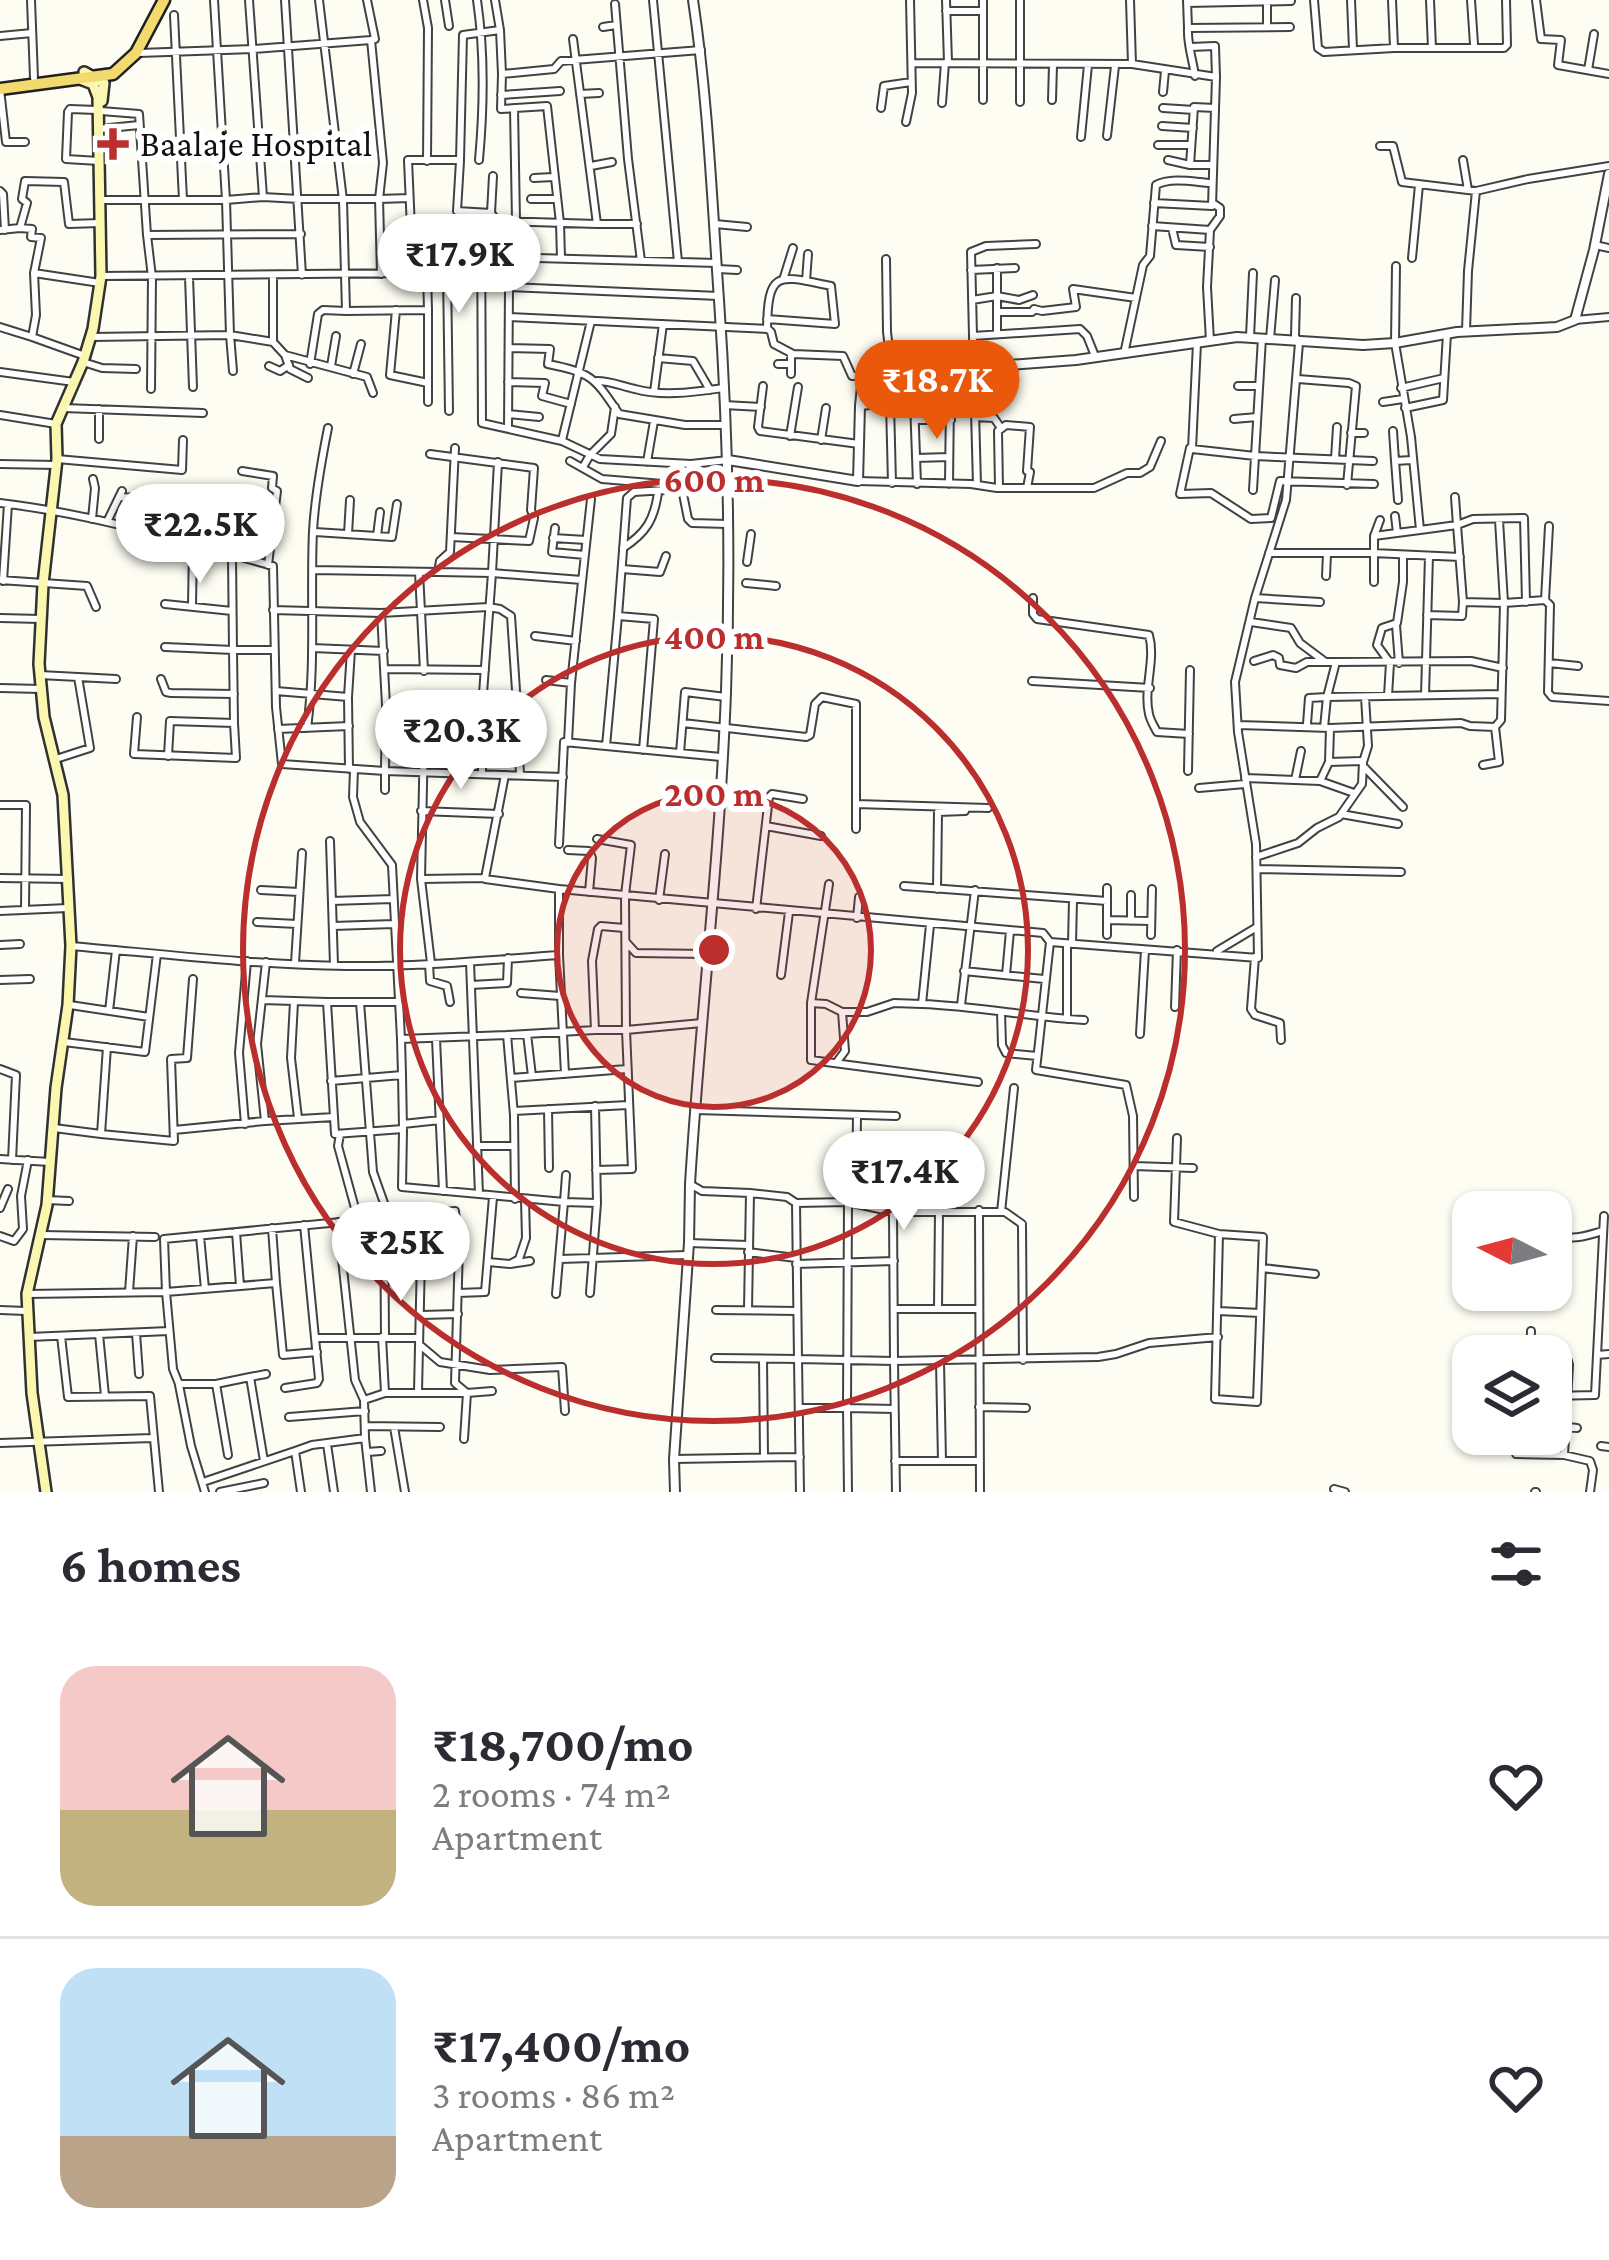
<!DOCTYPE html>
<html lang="en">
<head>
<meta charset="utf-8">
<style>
  :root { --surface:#fff; --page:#f2f2f3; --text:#2b2b33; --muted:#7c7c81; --line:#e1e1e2; --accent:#ea580c }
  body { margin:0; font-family:"Crimson Pro",serif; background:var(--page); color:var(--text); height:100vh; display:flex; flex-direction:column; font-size:45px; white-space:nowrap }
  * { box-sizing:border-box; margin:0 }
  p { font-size:39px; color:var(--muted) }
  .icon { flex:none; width:66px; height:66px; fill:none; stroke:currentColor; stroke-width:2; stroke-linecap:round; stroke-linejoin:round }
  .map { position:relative; height:1492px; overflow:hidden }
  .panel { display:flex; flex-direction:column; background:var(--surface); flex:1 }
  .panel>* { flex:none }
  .needle { width:78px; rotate:276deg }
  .buttons { position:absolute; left:1452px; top:1191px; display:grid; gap:24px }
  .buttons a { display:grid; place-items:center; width:120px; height:120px; border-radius:24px; background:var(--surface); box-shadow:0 3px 9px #0004; font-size:60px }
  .price { position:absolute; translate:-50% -102px; padding:0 27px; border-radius:42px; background:#fff; color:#222; font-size:39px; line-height:78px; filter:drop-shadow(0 3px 6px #0008) }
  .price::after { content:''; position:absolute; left:50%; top:72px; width:36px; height:27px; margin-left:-18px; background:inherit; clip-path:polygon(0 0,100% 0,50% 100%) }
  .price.selected { background:var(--accent); color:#fff }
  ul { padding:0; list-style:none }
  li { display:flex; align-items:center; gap:36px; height:300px; padding:0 60px }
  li+li { border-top:3px solid var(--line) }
  li span { display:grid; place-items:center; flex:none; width:336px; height:240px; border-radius:36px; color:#555 }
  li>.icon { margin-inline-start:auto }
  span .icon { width:144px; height:144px; fill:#fffc; stroke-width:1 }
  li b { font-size:51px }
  h2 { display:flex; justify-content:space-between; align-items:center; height:144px; padding:0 60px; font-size:51px }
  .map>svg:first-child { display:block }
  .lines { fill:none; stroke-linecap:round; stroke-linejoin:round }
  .minor-casing { stroke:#424242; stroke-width:10 }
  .tertiary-casing { stroke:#424242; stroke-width:12 }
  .secondary-casing { stroke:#313131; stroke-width:14 }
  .primary-casing { stroke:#202020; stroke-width:15 }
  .minor { stroke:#fff; stroke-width:6 }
  .tertiary { stroke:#fff; stroke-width:8 }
  .secondary { stroke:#fbf7b1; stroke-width:9 }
  .primary { stroke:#f2da6f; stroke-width:10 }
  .ring { fill:none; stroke:#ba2f2d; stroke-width:6 }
  .poi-dot { fill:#ba2f2d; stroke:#fff; stroke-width:4.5 }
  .labels { text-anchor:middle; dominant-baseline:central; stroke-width:12; stroke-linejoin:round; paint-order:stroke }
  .poi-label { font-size:36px; fill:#0f0f0f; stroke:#fff; text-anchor:start }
  .centre { fill:#ba2f2d; stroke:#fff; stroke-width:6 }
  .ring-label { font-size:36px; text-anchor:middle; font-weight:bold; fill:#ba2f2d; stroke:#fff; stroke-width:12; stroke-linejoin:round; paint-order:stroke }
</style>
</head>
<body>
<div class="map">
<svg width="1609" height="1492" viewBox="0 0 1609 1492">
  <rect width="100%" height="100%" fill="#fefdf3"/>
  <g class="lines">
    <g class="minor-casing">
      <path id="minor" d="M31 0 34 78
        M249 0 263 197
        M285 0 302 275
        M319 0 343 200 346 311 428 310 427 273
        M367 0 375 39 371 40
        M423 0 428 28 427 161
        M445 0 449 26
        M477 0C485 54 484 105 479 160
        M495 0 500 30
        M653 0 678 262
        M946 0 948 62
        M1020 0V102
        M1130 0 1132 64
        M1187 0 1188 28 1290 27
        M1314 0 1318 48 1324 52 1394 48H1504L1507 45 1506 0
        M1351 0 1353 49
        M1392 0 1394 48
        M1430 0 1432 48
        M1471 0 1474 44
        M1536 0 1541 39 1561 40 1558 65 1609 74
        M1187 3 1291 1
        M615 4 628 159 641 261
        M946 11H983
        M174 15 183 200
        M1267 26V0
        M603 27 616 25
        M1188 28C1187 45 1193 60 1195 76
        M0 36 32 33
        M573 39 597 224H637
        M1190 47 1215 46 1216 77
        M139 53 253 49 371 40 383 163 379 199 409 198
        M913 63 1132 64 1216 77 1212 206 1154 203
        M1588 70 1594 34
        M502 74 501 109 547 106 560 223 561 258
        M0 89 6 142H25
        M1163 92 1165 71
        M580 94 599 93
        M501 95 560 91
        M983 100V0
        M1052 100 1053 65
        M942 103 945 63
        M514 108 516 221
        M881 108 884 86 911 82
        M1163 108 1194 110
        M97 110 70 109 68 112 66 159 99 161
        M101 111 139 114 147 235 301 234
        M906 122 912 93 910 0
        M1162 126 1193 128
        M99 129 139 125
        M1107 136 1115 66
        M1081 137 1088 65
        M1158 145H1190
        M1380 146H1393L1402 182 1476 191 1528 179 1609 166
        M1168 160 1190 165 1194 107 1215 108
        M1463 160 1468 190
        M460 161 457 211 491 213 497 221 597 224
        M1190 165H1213
        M591 166 612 162
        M534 178 553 177
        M0 191 3 194 5 230
        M531 199H557
        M100 200H226L263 197 299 199H379L381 274
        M481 213 482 423 562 441 600 459 691 464 728 460
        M491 213 493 176
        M715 224 747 227
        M1152 226 1210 230 1207 287 1210 341
        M20 228 32 229 31 237 41 238 34 273
        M1172 228 1176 245 1210 247
        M0 230 20 228 27 203 22 199 25 181 64 182 69 224 100 223
        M1210 230 1220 216V208L1214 204
        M147 235 152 277 151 389
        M1036 244 986 246 971 252 973 336 1080 329 1087 336 1095 356
        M1595 245 1609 248
        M1412 258 1419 185
        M886 259 887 332 892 373
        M718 269 737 270
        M971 270 1015 268
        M509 272 522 258H537L717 263
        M447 273 449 411
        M413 274 408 160H460L463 35 500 30 502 74 554 69 561 61 701 50
        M273 275V342
        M101 276 509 272V287L719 296
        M189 277 193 387
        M784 277 793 248
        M806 281 808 254
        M972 300 997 296 1019 300 1033 295
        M396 310 390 375 428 383
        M997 312H1032L1034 309 1042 311 1076 307 1073 289 1136 298
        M509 317 768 329 771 332 774 344 793 354 843 356 852 376H862
        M1575 320 1609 317
        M0 327 32 337 36 315 34 273 100 283
        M767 329C768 269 778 275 831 286L835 324 767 319
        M1466 331 1468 271 1476 191
        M997 334V268
        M973 336 977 485
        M32 337 85 356
        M91 337 230 335 226 200 214 0
        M1250 337 1253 273
        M1270 339 1275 280
        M1197 343 1192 449 1255 456 1373 461
        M509 348 550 349 548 364C592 373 594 377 619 414L685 425H725
        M1124 354 1143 265 1150 256 1156 185C1171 177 1194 182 1211 183
        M285 355 290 369 308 378
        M658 358 693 361 710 390
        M83 362 102 368 136 369
        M310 364 318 314 323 310 346 311
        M778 364H791
        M269 366 280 371 289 365
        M331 366 336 336
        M233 371 230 335 273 342 285 355 367 377 373 393
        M0 372 74 382
        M353 374 361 344
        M791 374V353
        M1298 379 1349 383 1356 386 1347 485
        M597 381C611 381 621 386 635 389 663 397 694 392 723 388
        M508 382 545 383 542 396 571 404
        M763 386 758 427 760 431 859 444
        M1238 386H1259
        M1401 388 1444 378
        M654 392 663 324
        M914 401 917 484
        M428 402V310
        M1383 402 1403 399
        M890 403 975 397
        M724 405 761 407
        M860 406 890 403 892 483
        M63 408 203 413
        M1405 408 1443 400 1447 334
        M508 414 539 417
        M0 415 56 424
        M975 417 994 418 1001 428
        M1234 419 1257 417
        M915 420H951
        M508 427 509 287
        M1393 431 1395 461 1411 460
        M1351 433H1364
        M790 436 798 387
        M99 439V409
        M562 440 591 321
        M821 440 826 408
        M1190 448 1180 494 1211 493 1251 519 1271 518 1280 481 1374 484
        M430 454 534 468 531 510 534 518 529 541 451 537
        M916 458 949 457
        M57 459 182 470 183 440
        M1335 459 1337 427
        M570 461 602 479 687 486
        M1395 461 1398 500
        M647 462 654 421
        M0 464 56 465
        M583 467 590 455 611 434 615 407
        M242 471 273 476 272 488 277 491 268 565
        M858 481 971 484 997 488H1094L1127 473H1140L1150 467 1161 441
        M949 484 950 398
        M685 487 712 477 728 476
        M999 488 998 431 1006 425 1030 427 1027 471 1030 472 1027 488
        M1253 490 1262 338
        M119 497 170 499
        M1455 497 1457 525 1473 519 1524 518 1526 602
        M0 503C93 514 183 541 273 566L276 707 282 764 385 771 386 705 482 707 492 573 582 580
        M1395 516 1397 533
        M92 519 95 488 93 479
        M1499 520 1504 603 1545 600 1550 605 1548 692 1552 697 1609 701
        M107 522 122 491
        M555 528 552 552 585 555
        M315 532 392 537 397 504
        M348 534 350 500
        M377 536 380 512
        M1374 536 1380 520
        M553 538 586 540
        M623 548C646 533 654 520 658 493
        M1269 553H1373L1460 557
        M232 557 233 650H274
        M747 562 751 534
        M622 569 660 572 666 556
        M313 570 438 572 440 561 450 552 455 448
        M419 572 424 671
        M439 572 492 573 498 462
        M1326 576 1327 554
        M0 580 87 586 96 607
        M3 581 8 504
        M1374 582V536L1420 530
        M746 583 776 586
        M1033 598V614L1037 619 1149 635C1156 660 1143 689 1149 714 1150 720 1154 726 1157 732L1189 734
        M1255 598 1320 602
        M1545 600 1549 526
        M165 604 232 611
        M192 606 193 544
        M273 610 381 613 488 607 500 609 511 616 518 720
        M381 613 386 705
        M1427 615 1462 616 1463 602
        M618 616 627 498 634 492 682 489 688 519 692 523 728 524
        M0 618 41 619
        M1251 622 1291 628 1300 643 1324 661
        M1396 625 1399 663
        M535 636 576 641
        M165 647 233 650 234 723 170 721 168 756
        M312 648 384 651
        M1254 661 1273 655 1279 658 1280 665 1296 668 1307 662H1336
        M1549 663 1578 666
        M384 669 485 670
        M40 675 78 677
        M161 679 166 692 171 693 234 694
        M546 680 571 683
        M1032 681 1150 688
        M0 688 41 689
        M276 691 348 697
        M1425 695 1429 556
        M1388 696 1390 663 1377 645 1382 628 1397 623 1403 582V555
        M137 717 134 754 236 758 234 723
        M683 723 806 737 810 735 815 704 822 697 856 704V829
        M1307 724 1309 698 1327 697 1336 662 1471 661 1503 668
        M1238 725 1330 728 1461 723 1470 726 1495 727 1501 720 1504 603 1463 602 1457 525 1420 530 1411 437 1395 343 1396 266
        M307 728C316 663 310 596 313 531 315 496 321 463 328 428
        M1324 728 1327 697 1501 694
        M278 729 349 726
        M518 734 520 775
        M568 742 571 683 591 499
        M386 744 424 741
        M606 746 721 757
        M680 753 685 692 726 697
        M56 759 90 748 78 677 116 679
        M1329 762 1361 761
        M1483 765 1499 762 1495 727
        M1363 766 1403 807
        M349 769 348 697 351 650
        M354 769 353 797 360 822 392 865 401 1039 507 1035
        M1188 771 1190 670
        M482 774V707
        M1245 778 1320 781 1354 793
        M1295 780 1301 751
        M1320 781 1329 762 1330 728
        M1199 788 1245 784
        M385 790V771L563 777
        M856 804 988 808
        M0 805H26L25 910
        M421 811 499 814
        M1341 814 1398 824
        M766 826 821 836
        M330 841 334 965
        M559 844 564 742 606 746 618 616 654 619 643 750
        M568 850 589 851 592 858 589 892
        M1256 857 1298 843 1317 828 1339 817 1362 784 1363 762 1368 746 1365 697
        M1257 869 1401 872
        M0 878 69 879
        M421 879 485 878 505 775
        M485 879 559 889
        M829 884 811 1003V1060L978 1082
        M904 886 1107 901
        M937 889 938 812 965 811
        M261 890 299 892
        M659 900 665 854
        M332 901 393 899
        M756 909 769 797 772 794 803 799
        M0 911 68 908
        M857 918 859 897
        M1107 920 1150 921
        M1131 921V895
        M257 922 297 924
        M930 925 922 1004C976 1006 1030 1017 1084 1020
        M333 926 394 924
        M624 928 601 926 598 929 592 961 595 1030H626L625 895 1043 933 1050 942 1036 1070 1126 1085 1133 1116 1134 1197
        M1107 935V888
        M1151 935 1152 889
        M626 942 636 953 707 954
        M1050 942 1258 958 1256 844 1238 732 1235 682 1255 598 1286 500 1299 343 1295 336 1296 298
        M1067 944V1019
        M1072 944 1073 900
        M0 945 20 944
        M71 946C163 954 255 965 347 966 418 967 488 960 559 955L565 1074
        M1217 951 1257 927
        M559 955V889L625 895 631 845 597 839
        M1255 957 1251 1009 1255 1015 1280 1023 1281 1040
        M470 962 479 1194 564 1202 566 1175
        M295 963 302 853
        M431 963 421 879 424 738H482
        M429 964 430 981 447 986 450 1002
        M964 971 1044 979
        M781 975 789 912
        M1006 975 1010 931
        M0 980 30 979
        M471 985 507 983 508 958
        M521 993 560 996
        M262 1000 327 1002 334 1117 265 1121 257 1044 266 962
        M294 1002 291 1058 298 1118
        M327 1002H398
        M360 1002 373 1172 384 1203 385 1337
        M811 1003 826 1004 842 1012H867L894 1003 922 1004
        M70 1005 149 1017
        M961 1005 975 890
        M1175 1007 1177 950
        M109 1011 116 950
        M1001 1012 1002 1045 1006 1053 1037 1056
        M527 1034 532 1076
        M1140 1034 1145 950
        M436 1039 443 1191
        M64 1042 145 1052 157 954
        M836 1063 845 1051 842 1012
        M0 1069 16 1075 12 1160
        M511 1078 627 1069
        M331 1081 402 1075 401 1039
        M548 1109 549 1168
        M696 1110 896 1116
        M514 1111 628 1105
        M334 1117 335 1134 403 1129 402 1075
        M245 1124 239 1053 247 961
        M403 1124 440 1120
        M54 1128 101 1134 107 1047
        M174 1130 265 1121
        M403 1130 402 1187 479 1194
        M101 1134 174 1141 171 1059 187 1058 193 979
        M340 1134 338 1146 358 1219
        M1177 1138 1174 1222 1219 1234 1263 1237 1257 1402 1215 1399 1219 1234
        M478 1146H514
        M0 1159 50 1162
        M1134 1166 1193 1168
        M596 1170 632 1169 626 1030 702 1023
        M690 1184 702 1191 750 1193
        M515 1199 514 1115 507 1035 595 1030
        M47 1200 69 1201
        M848 1202 847 1408 894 1409
        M796 1203 848 1202 893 1212H1005L1022 1224
        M856 1204 857 1115
        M0 1208 8 1189
        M1460 1209 1491 1206 1526 1212
        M979 1210 980 1492
        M1001 1212 1014 1088
        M416 1213 421 1257 418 1392
        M338 1222 355 1380 364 1400
        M1022 1226 1023 1360
        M1551 1226C1565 1245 1584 1236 1603 1231
        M272 1228 276 1283
        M236 1232 240 1286
        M41 1235 155 1237
        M0 1236 14 1241 23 1229 21 1196 28 1160
        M200 1236 205 1289
        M689 1243 748 1245
        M748 1252 796 1258
        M421 1257H443L458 1265
        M560 1259 687 1255
        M488 1262 510 1264 530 1261
        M510 1264 519 1259 526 1238 525 1199
        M796 1264 894 1261
        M1262 1268 1315 1274
        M129 1292 133 1236
        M458 1293 485 1292 493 1197
        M590 1293 597 1203 595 1106
        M27 1294 166 1292 173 1369 179 1384H216L250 1377 264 1461
        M556 1294 564 1202 597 1203
        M894 1309H978
        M938 1309 939 1211
        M0 1310 26 1311
        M716 1310 797 1311
        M748 1310 750 1193 787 1197 796 1203 798 1359 894 1361 893 1212
        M1218 1311 1260 1313
        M422 1315 458 1314
        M136 1333 139 1374
        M99 1334 105 1396
        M61 1336 68 1397 150 1396 159 1492
        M29 1337 169 1331
        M316 1338H419
        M421 1346 440 1362 490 1370 562 1367 565 1411
        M317 1352 283 1355 276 1283 166 1292 164 1239 455 1211 459 1248 455 1383 467 1393 492 1391
        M1597 1355 1609 1354
        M1530 1356 1531 1331
        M715 1358 798 1359 800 1492
        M763 1359 764 1457
        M1551 1361H1568L1569 1365 1564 1455
        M940 1362 942 1461
        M250 1377 266 1374
        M216 1384 228 1455
        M179 1385 191 1446 205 1492
        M285 1388 317 1383 319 1379 304 1225
        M385 1393H467L464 1439
        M1551 1396 1595 1395 1604 1216
        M979 1407 1026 1408
        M799 1408H847L848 1492
        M289 1417 365 1411
        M1551 1425 1577 1428
        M365 1426 440 1427
        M394 1427 405 1492
        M365 1438 364 1400 385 1393 382 1337
        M0 1443 152 1438
        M327 1444 334 1492
        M1601 1446 1609 1447
        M367 1452 381 1451
        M1516 1454 1564 1455 1590 1461 1593 1470 1590 1492
        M674 1459 800 1457
        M895 1461H980
        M203 1482 295 1451
        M1334 1489 1345 1492
        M220 1492 264 1483
        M301 1492 295 1451 312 1445 365 1438 371 1492
        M896 1492 894 1361 1098 1357 1116 1354 1149 1343 1218 1337
        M1535 1492H1536"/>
    </g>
    <g class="tertiary-casing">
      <path id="tertiary" d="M728 460 858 481 860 406 863 376 1076 360 1237 337 1363 345 1395 343 1457 332 1557 327 1575 320 1594 250 1609 174
        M675 1492 674 1459 689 1243 690 1184C700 1020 720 856 726 692 731 561 728 431 719 300 712 200 708 100 693 0"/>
    </g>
    <g class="secondary-casing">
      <path id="secondary" d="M84 72 104 83 102 101
        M46 1492 32 1393 27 1294 47 1205 56 1088 68 1005 71 946 63 795 44 717 39 664 43 584 57 459 56 424 83 362 93 329 101 276 98 97 93 84 80 79"/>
    </g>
    <g class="primary-casing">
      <path id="primary" d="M0 89 113 74 136 53 164 0"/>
    </g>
    <use href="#minor" class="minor"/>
    <use href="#tertiary" class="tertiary"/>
    <use href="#secondary" class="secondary"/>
    <use href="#primary" class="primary"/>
  </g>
  <circle cx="714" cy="950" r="157" fill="#ba2f2d" fill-opacity=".12"/>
  <g class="ring">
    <circle cx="714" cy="950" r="157"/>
    <circle cx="714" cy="950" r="314"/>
    <circle cx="714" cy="950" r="471"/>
  </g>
  <path class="poi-dot" d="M107 126h12v12h12v12h-12v12h-12v-12h-12v-12h12z"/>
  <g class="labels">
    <g class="poi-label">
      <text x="140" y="144">Baalaje Hospital</text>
    </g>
  </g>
  <circle cx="714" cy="950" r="18" class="centre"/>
  <g class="ring-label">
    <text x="714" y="492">600 m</text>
    <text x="714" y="649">400 m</text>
    <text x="714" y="806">200 m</text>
  </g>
</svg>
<div class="buttons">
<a><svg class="needle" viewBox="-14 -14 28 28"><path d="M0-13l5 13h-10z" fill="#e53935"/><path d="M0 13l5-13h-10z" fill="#7c7c81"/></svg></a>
<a><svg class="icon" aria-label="layers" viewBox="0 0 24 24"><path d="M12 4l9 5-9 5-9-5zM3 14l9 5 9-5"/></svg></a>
</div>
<b class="price" style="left:459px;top:316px">₹17.9K</b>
<b class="price selected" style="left:937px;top:442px">₹18.7K</b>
<b class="price" style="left:200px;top:586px">₹22.5K</b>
<b class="price" style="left:461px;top:792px">₹20.3K</b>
<b class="price" style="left:904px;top:1233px">₹17.4K</b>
<b class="price" style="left:401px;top:1304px">₹25K</b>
</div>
<section class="panel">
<h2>6 homes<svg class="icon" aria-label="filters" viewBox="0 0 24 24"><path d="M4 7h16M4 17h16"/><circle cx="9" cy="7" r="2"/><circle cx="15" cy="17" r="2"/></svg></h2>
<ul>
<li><span style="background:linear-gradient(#f6c9c9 60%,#c2b280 0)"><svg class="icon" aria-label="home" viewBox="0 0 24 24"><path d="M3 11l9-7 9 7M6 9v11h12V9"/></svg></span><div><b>₹18,700/mo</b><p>2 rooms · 74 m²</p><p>Apartment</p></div><svg class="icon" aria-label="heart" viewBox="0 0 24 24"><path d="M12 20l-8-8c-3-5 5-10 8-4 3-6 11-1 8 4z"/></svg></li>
<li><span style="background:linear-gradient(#bfe0f5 70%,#b9a48a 0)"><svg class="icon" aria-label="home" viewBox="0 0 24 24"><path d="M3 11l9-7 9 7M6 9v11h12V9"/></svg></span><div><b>₹17,400/mo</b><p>3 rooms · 86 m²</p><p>Apartment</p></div><svg class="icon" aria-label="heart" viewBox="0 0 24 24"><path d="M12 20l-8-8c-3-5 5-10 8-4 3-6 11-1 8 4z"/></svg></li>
</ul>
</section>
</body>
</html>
